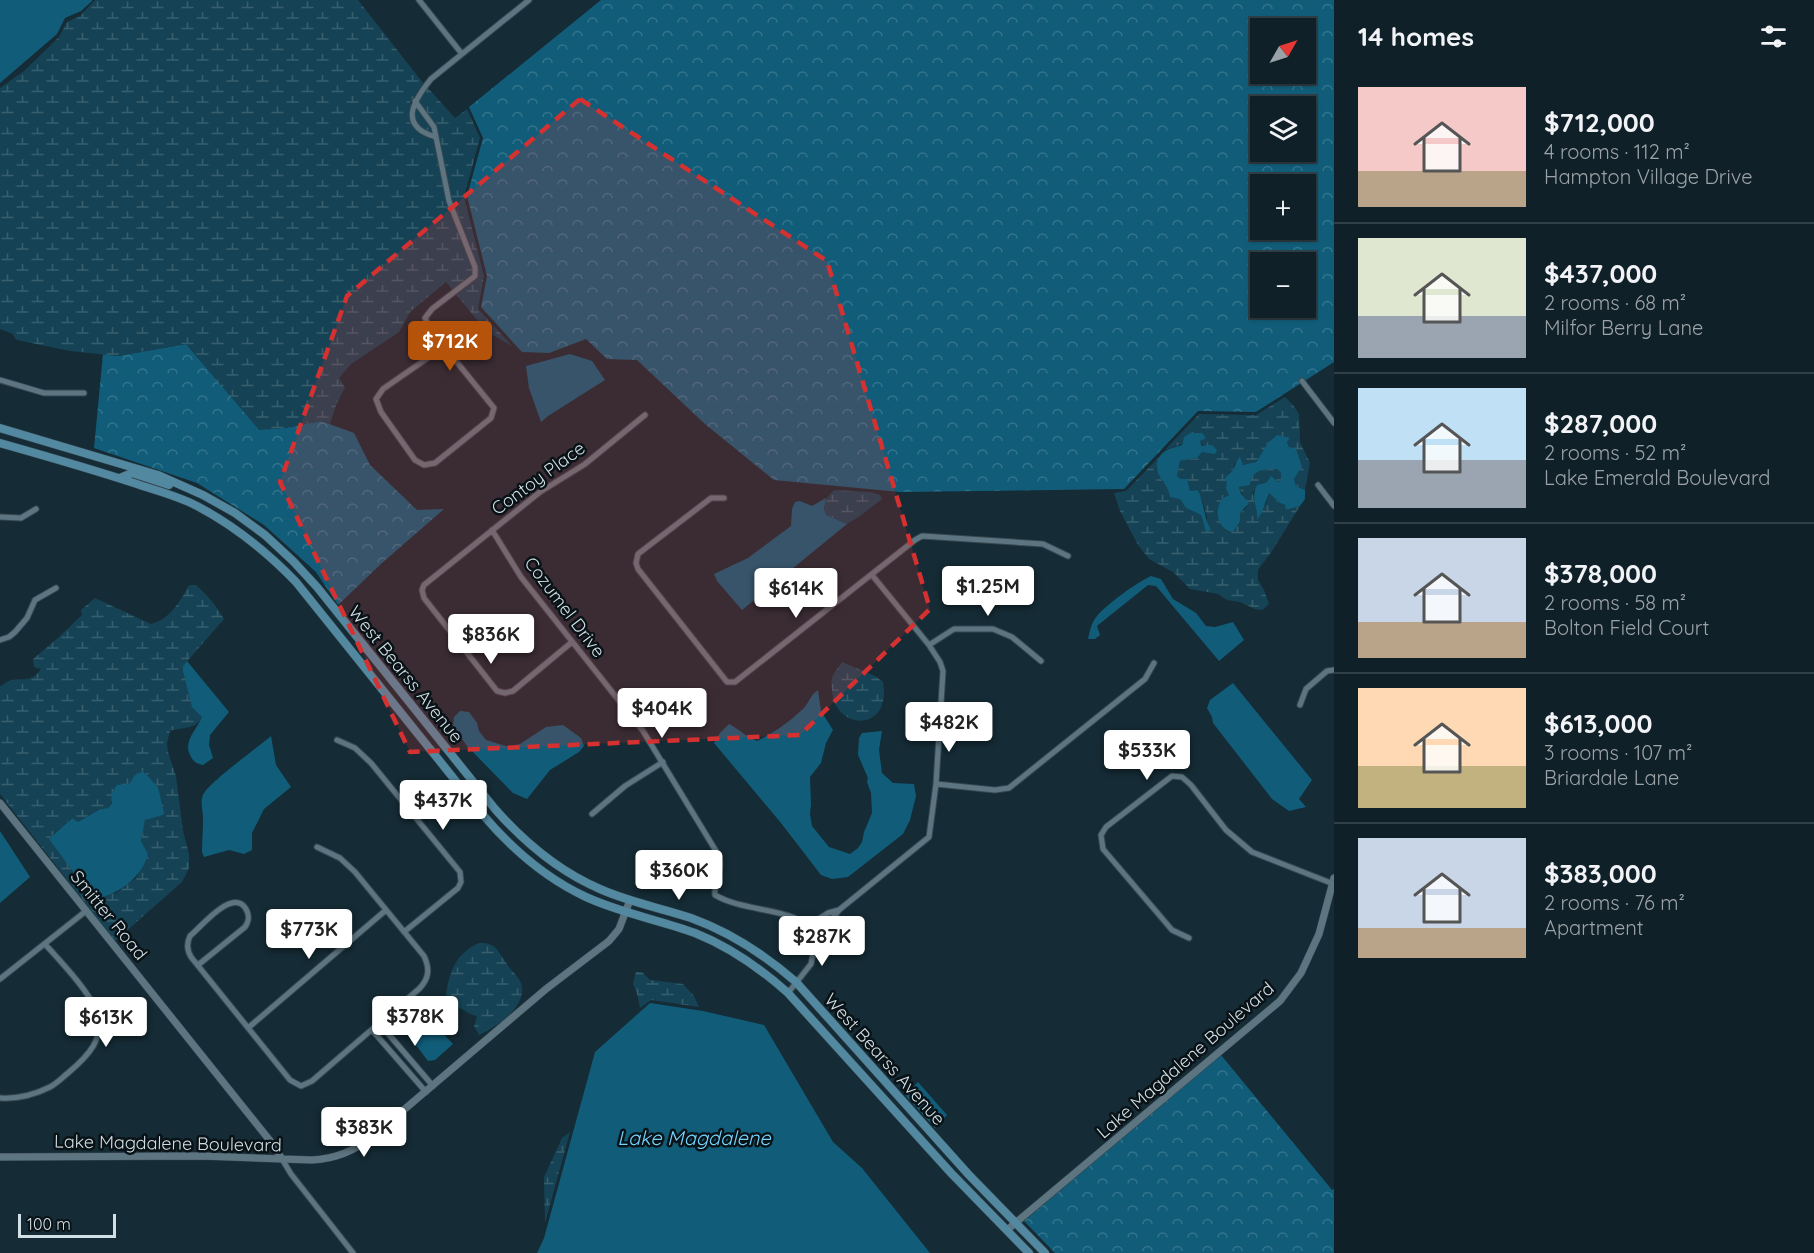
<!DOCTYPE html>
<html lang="en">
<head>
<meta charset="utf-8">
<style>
  :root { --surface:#102028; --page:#192830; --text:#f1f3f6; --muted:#9ca3a8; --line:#303e45; --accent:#b45309 }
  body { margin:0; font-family:Quicksand,sans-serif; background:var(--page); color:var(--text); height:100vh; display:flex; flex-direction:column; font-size:22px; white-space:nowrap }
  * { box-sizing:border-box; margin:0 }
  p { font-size:20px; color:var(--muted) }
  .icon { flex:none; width:33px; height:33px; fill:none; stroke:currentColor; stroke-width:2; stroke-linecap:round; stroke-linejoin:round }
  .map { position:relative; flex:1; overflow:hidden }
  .side { display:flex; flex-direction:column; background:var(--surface); width:480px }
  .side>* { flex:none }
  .needle { width:39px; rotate:51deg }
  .buttons { position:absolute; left:1250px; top:18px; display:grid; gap:12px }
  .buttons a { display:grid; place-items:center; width:66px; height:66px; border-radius:0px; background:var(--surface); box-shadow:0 2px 4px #0004,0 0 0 2px var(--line); font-size:30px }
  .scale { position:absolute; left:18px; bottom:15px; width:98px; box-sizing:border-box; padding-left:6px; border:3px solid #d2dfe5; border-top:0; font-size:16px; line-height:21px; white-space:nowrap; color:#d2dfe5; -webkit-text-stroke:4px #091216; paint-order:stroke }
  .price { position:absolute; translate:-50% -51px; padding:0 14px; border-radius:6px; background:#fff; color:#222; font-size:20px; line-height:39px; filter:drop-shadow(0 2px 3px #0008) }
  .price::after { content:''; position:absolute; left:50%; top:36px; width:18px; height:14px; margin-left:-9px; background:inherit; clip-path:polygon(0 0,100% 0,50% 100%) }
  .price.selected { background:var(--accent); color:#fff }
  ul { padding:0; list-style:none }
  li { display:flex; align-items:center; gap:18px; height:150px; padding:0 24px }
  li+li { border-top:2px solid var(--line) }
  li span { display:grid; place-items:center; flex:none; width:168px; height:120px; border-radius:0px; color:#555 }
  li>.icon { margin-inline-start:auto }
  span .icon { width:72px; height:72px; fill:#fffc; stroke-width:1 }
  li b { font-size:26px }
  h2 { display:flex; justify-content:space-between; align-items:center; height:72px; padding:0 24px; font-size:26px }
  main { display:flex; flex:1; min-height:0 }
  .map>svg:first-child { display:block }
  .forest { fill:url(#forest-crowns); fill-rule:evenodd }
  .wetland { fill:url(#wetland-marsh); fill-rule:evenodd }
  .water { fill:#115d79 }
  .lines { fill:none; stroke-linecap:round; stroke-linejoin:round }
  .minor-casing { stroke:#374850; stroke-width:7 }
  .tertiary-casing { stroke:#374850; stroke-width:8 }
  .secondary-casing { stroke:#374850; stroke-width:9 }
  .minor { stroke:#5d7580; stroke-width:5 }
  .tertiary { stroke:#5d7580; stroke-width:7 }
  .secondary { stroke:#5289a0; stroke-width:8 }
  .marked { fill:#d63131; fill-opacity:0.2; stroke:#d63131; stroke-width:4.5; stroke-dasharray:12 8; stroke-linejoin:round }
  .labels { text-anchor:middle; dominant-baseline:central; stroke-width:5; stroke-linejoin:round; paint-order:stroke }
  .street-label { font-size:18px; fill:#d2dfe5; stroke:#091216 }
  .water-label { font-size:20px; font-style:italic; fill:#75d2fb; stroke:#091216 }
</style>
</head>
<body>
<main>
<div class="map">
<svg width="1334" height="1253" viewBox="0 0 1334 1253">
  <defs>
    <pattern id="forest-crowns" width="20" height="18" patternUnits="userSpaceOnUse" patternTransform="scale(1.5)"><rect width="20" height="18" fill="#115d79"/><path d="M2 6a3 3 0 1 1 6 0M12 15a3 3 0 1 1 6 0" fill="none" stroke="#33748c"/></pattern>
    <pattern id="wetland-marsh" width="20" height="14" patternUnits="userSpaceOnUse" patternTransform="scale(1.5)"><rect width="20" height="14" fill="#154355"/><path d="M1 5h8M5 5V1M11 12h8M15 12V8" fill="none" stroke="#365e6d"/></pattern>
  </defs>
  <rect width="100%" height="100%" fill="#152b35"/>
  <path class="forest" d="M601 0H1334V362L1256 412 1198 411 1124 489 900 492 774 480 705 424 637 360 607 359 586 339 549 353 522 352 481 307 487 276 467 196 483 138 469 107ZM1260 28H1305V74H1260ZM1260 106H1305V152H1260ZM1260 184H1305V230H1260ZM1260 262H1305V308H1260Z
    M186 344 259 429 285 428 321 421 354 433 370 465 417 510 444 509 382 563 338 605 316 572 264 525 197 483 94 448 103 354 118 356Z
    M1221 1055 1332 1190 1334 1189V1253H1055L1024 1221Z"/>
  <path class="wetland" d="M95 0H358L423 83 410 103 416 106 428 88 455 118 467 109 480 138 464 197 484 276 478 309 512 346 486 331 446 282 410 312 399 332 351 364 339 378 345 387 336 405 330 424 321 421 285 428 259 430 186 344 118 356 70 351 17 340 14 337 13 334 0 329V88L24 71 59 37 67 22 80 16Z
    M1285 397 1293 405 1299 414 1300 442 1310 463 1305 490 1296 486 1294 479 1300 471 1287 442 1290 438 1262 452C1256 465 1248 467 1235 463L1233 470 1229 473 1227 482 1229 495 1224 497 1221 501 1223 528 1229 532 1240 513 1247 507 1239 487 1249 485C1251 470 1264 469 1277 469L1281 473V480L1278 482 1268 480 1267 482 1261 483 1253 492 1257 514 1266 504 1269 493 1280 503 1285 505 1287 510 1300 506 1272 551 1258 570V580L1264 590 1269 604 1262 610 1255 609 1240 602 1227 600 1218 594 1190 589 1173 572 1149 559 1138 545 1120 511 1114 493 1126 491 1159 457 1156 469 1163 482 1180 499 1186 508 1201 515 1206 532 1207 517 1200 494 1190 491 1187 479H1181L1177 476 1180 461 1197 458 1202 451 1208 453 1200 441 1202 433C1191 433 1185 433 1182 444L1165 450 1199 414 1256 415Z
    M834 490 870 492 880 495 882 499 860 516 847 524 826 515C822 503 826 498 834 490Z
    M189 585H196C208 596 216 605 224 619L183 666 188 688 202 717C196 730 182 727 170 731L167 743 168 752 176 776 183 831 189 854V868L182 882 115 941 0 794V686C3 685 6 682 9 681 23 676 30 685 41 669L34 667 33 659 59 637 82 615 81 610 95 598 151 624C170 619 180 602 189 585ZM143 771 158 787 163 815 145 819 141 841 148 854 136 878 115 894 49 839 71 818 78 822 99 809 108 808 122 786 130 784 135 775Z
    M842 662 875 676 883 682C892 733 835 731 832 691 832 687 831 682 832 678 834 672 839 667 842 662Z
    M479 943C498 943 497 951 507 964 511 971 518 976 521 983 528 1006 498 1026 479 1035L474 1026 477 1016C468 1015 464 1008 455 1007L446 996C449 972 456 953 479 943Z
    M636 972H642L650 980 683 984 694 996 699 1007 651 1000 640 1008 637 994 633 984Z
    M570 1132 545 1223 544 1177 562 1138Z"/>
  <path class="water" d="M0 0H92V1L81 11 65 18 57 34 0 83Z
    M570 354 592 361 605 380 548 416 541 422 529 388 526 366Z
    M1190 433H1202L1206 438 1200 441 1202 446 1212 445 1217 450 1215 454 1202 452 1197 458 1180 461 1177 476 1181 479H1187L1190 491 1197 490 1200 494 1207 522 1211 530 1206 532 1201 515 1186 508 1180 499 1170 497C1169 483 1154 477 1157 463 1161 449 1170 449 1182 445L1184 437Z
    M1277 435 1290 438 1287 442 1289 447 1296 449 1302 467 1294 479 1296 486 1305 490V499L1300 506 1286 510 1285 505 1280 503 1269 493 1262 512 1257 520C1258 506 1250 499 1257 485L1267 482 1271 476 1278 482 1281 480V473L1277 469C1264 469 1251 470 1250 485L1239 487 1241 494 1249 503 1240 513V521L1233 532C1215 531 1212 500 1229 495L1226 488 1227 483 1225 478 1233 470 1238 459 1240 457 1243 465 1256 462 1268 443Z
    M826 498 824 508 826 515 847 524 742 610 717 581 714 574 748 558 791 526 792 509 795 502 800 501 812 506Z
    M1151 576 1161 579 1173 599 1196 613 1206 626 1215 627 1233 622 1244 640 1219 661 1156 586 1148 585 1097 626 1100 635 1095 639H1088C1090 631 1091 623 1097 616 1107 604 1136 583 1151 576Z
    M187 661 229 712 210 735 209 745 213 758 203 765C197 764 194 762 191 757 182 742 196 731 202 717L192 707 183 671V666Z
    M1233 683 1312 780 1299 799 1306 807 1289 811 1272 799 1213 723 1212 717 1207 708 1210 700Z
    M818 690 821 711 833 730 826 743 821 763 810 777 811 804 810 814 812 826 829 847 850 854 858 848 862 842 864 832 872 813 871 793 867 782 868 778 858 755 859 738 862 733 882 731 879 750 882 773 893 783 914 784 916 796 910 820 903 834 848 877 832 879 821 875 781 823 714 743 720 733 729 724C739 729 746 737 757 741 774 733 789 722 803 709 809 703 811 694 818 690Z
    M460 711 469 712 477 723 479 731 486 740 509 747 520 744 546 727 563 725 581 738 584 746 579 752 550 770 527 799 513 793 467 746 453 726 454 717Z
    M271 736 276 765 291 787 264 809 252 833V850L244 854 229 850 204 857 202 852C202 841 203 830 203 819 203 811 200 802 203 795 208 783 257 748 271 736Z
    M143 771 158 787 164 813 163 815 145 820 141 841 148 854C142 876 122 892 102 897L86 889 49 839 72 818 78 822 100 809 108 808 112 803 111 794 117 785 129 784 135 775Z
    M0 831 30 877 0 903Z
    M424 1003 440 1030 453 1044 435 1060 428 1061 400 1024 409 1012Z
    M650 1003 703 1011 764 1025 833 1142 862 1168 930 1253H537L544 1238 595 1052Z
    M918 1082 947 1115 935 1128 905 1095Z"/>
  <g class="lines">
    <g class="minor-casing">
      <path id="minor" d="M419 0 462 54
        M415 101 434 127 449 201 475 267V276L432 309 425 318 430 329 494 408 491 418 435 463 424 465 415 460 381 412 376 399 383 389 445 346
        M436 137C397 126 414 100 431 79L529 0
        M0 380 44 393H84
        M1302 381 1334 423
        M1318 485 1334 506
        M724 498H711L638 554 636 563 638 569 727 682H735L915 540 922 536 1043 544 1068 556
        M0 517 21 518 36 509
        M492 530 521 577 643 731 719 856C723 873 713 879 715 895 739 909 770 908 795 918L799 930
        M0 640 9 637 15 632 27 618 35 600 56 588
        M572 642 513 691 505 693 497 691 424 598 422 590 424 585 540 492 585 464 645 415
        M929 645 954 629H993L1012 637 1041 661
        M1300 705 1306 689 1327 671 1334 670
        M337 740 355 748 371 763 460 872 461 882 458 888 404 932
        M936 784 995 790 1009 788 1145 679 1154 663
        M592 814 625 786 663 762
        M839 910 929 837 936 784 943 671 940 662 929 645 872 575
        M809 925 828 913 839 910C833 920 824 924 818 933 816 936 817 939 813 942 805 947 800 940 798 933L802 928 809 925 814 929 817 935
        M1189 938 1172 930 1103 849 1101 835 1106 827 1172 776 1182 777 1191 785 1226 830 1252 852 1331 883
        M198 965 245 927C249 921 250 916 246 909 233 887 201 927 190 936 186 944 187 950 191 957L290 1080 301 1086 312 1081 420 988C429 978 430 969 424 956L355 872 340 858 317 847
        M0 979 86 911
        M788 993 811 964 813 954 809 943
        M379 1023 433 1086
        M248 1028 386 910
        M372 1030 426 1092
        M0 1098C17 1099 34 1095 50 1087 56 1084 62 1078 68 1073 87 1057 107 1038 96 1010 88 990 60 961 45 944
        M282 1159 291 1174 353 1253"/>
    </g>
    <g class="tertiary-casing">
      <path id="tertiary" d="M0 803 271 1142 282 1159
        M0 1157 202 1156 312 1160C335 1159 356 1150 373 1136L546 989 609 941 619 929 630 900
        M1007 1230 1280 1001 1301 973 1319 934 1334 878"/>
    </g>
    <g class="secondary-casing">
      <path id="secondary" d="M0 428 158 475 203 495 235 513 265 535 293 561 317 587 495 809C525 843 558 871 600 889 629 902 661 908 691 918 730 932 765 955 796 982L969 1175 1045 1253
        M0 443C46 456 92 469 137 484 157 491 178 496 197 506 235 526 267 552 296 582L483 815C512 849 545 878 586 897 621 913 659 920 695 933 730 947 760 968 788 993L951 1173 1029 1253
        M120 478 132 473 169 485"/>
    </g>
    <use href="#minor" class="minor"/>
    <use href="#tertiary" class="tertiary"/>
    <use href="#secondary" class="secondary"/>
  </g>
  <path class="marked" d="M580 99 827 261 930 609 800 735 410 752 280 482 347 296Z"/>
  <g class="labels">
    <g class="street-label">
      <text transform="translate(538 478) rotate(-36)">Contoy Place</text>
      <text transform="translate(565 607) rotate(53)">Cozumel Drive</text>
      <text transform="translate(406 674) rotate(51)">West Bearss Avenue</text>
      <text transform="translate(109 915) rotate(51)">Smitter Road</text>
      <text transform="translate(885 1059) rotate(48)">West Bearss Avenue</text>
      <text transform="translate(1185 1060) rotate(-41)">Lake Magdalene Boulevard</text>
      <text transform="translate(168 1143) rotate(1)">Lake Magdalene Boulevard</text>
    </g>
    <g class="water-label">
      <text x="694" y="1137">Lake Magdalene</text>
    </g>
  </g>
</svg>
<div class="buttons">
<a><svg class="needle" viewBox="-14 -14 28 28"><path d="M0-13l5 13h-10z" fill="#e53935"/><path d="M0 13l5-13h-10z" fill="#9ca3a8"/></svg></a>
<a><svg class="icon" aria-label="layers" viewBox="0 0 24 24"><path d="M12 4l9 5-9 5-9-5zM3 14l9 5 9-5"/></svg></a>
<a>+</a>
<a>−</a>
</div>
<div class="scale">100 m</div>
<b class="price selected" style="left:450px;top:372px">$712K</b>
<b class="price" style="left:988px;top:617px">$1.25M</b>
<b class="price" style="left:796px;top:619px">$614K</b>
<b class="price" style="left:491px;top:665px">$836K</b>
<b class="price" style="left:662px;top:739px">$404K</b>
<b class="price" style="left:949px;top:753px">$482K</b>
<b class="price" style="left:1147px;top:781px">$533K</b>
<b class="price" style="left:443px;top:831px">$437K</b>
<b class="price" style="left:679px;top:901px">$360K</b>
<b class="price" style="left:309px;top:960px">$773K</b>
<b class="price" style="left:822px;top:967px">$287K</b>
<b class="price" style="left:415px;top:1047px">$378K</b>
<b class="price" style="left:106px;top:1048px">$613K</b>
<b class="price" style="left:364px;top:1158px">$383K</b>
</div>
<section class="side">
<h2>14 homes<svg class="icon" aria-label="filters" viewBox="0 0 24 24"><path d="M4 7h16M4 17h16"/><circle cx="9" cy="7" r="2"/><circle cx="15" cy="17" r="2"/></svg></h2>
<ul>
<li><span style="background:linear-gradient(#f6c9c9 70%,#b9a48a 0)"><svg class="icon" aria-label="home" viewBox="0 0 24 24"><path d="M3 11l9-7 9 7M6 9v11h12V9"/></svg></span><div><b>$712,000</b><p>4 rooms · 112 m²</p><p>Hampton Village Drive</p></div></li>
<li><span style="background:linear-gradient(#dfe7d0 65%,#9aa5b1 0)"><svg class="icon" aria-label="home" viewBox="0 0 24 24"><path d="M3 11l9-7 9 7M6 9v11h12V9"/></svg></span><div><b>$437,000</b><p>2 rooms · 68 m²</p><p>Milfor Berry Lane</p></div></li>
<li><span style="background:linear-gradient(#bfe0f5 60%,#9aa5b1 0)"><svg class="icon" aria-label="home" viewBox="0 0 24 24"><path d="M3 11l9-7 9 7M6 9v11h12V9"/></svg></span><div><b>$287,000</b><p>2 rooms · 52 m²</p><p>Lake Emerald Boulevard</p></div></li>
<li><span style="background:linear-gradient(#c9d6e8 70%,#b9a48a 0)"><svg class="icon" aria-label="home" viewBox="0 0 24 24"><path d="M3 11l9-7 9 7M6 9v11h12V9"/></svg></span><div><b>$378,000</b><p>2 rooms · 58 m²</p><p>Bolton Field Court</p></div></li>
<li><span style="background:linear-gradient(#ffd9b3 65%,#c2b280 0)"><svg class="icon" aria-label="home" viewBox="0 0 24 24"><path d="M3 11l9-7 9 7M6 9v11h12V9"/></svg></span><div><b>$613,000</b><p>3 rooms · 107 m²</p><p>Briardale Lane</p></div></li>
<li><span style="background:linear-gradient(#c9d6e8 75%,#b9a48a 0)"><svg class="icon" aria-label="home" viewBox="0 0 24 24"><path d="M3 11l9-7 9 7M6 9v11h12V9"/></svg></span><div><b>$383,000</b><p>2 rooms · 76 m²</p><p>Apartment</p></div></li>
</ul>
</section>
</main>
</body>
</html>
